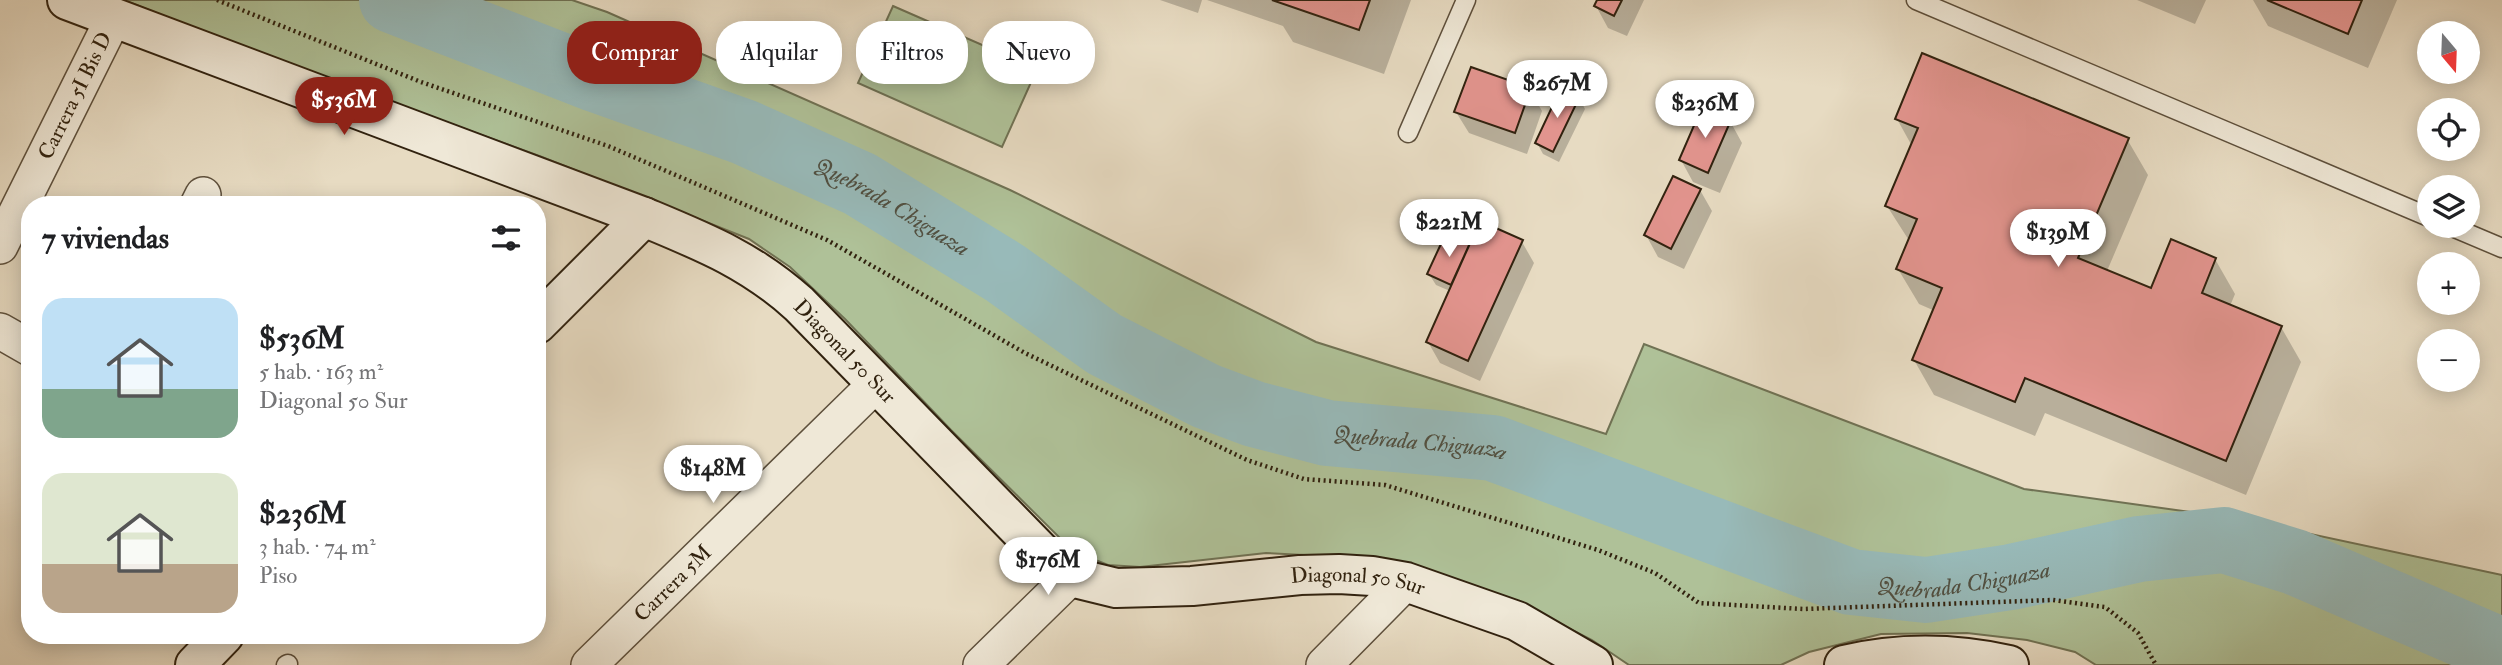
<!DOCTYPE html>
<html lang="es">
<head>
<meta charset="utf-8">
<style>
  :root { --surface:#fff; --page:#f6f6f6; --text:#202124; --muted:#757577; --accent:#8f2418 }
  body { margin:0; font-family:"IM FELL Double Pica",serif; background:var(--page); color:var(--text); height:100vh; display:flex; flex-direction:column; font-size:26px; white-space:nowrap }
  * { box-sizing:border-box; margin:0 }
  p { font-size:23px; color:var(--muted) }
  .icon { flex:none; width:38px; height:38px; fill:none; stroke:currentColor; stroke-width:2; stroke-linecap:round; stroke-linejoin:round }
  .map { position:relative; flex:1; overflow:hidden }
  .side { position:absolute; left:21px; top:196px; width:525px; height:448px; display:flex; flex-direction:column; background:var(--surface); border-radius:28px; box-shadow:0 4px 18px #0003 }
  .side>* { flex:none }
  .hud { position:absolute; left:567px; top:21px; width:665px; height:63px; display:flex; gap:14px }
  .needle { width:46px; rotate:161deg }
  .tools { position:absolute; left:2417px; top:21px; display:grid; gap:14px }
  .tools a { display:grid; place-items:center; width:63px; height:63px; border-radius:50%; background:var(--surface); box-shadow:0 4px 18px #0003; font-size:35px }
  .price { position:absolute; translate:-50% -60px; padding:0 16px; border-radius:24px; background:#fff; color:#222; font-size:23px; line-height:46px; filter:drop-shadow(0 2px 4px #0008) }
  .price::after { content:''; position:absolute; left:50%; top:42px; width:21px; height:16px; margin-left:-10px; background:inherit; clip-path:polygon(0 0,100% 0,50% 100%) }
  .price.current { background:var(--accent); color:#fff }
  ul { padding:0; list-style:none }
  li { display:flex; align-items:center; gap:21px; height:175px; padding:0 21px }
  li span { display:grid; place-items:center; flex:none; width:196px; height:140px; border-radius:21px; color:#555 }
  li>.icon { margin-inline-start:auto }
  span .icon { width:84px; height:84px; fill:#fffc; stroke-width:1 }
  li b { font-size:30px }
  h2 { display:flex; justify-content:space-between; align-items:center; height:84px; padding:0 21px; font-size:30px }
  .tag { padding:0 24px; border-radius:28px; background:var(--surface); box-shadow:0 4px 18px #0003; font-size:24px; line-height:63px }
  .tag.current { background:var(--accent); color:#fff }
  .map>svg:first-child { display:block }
  .green { fill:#afc198; stroke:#707254; stroke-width:2 }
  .shadow { fill:#0003 }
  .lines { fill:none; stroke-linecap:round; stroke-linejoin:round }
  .river { stroke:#98bab9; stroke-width:66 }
  .building { fill:#e2948e; stroke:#31220f; stroke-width:2 }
  .lane-casing { stroke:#5e503c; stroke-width:21 }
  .street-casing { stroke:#5e503c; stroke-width:38 }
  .secondary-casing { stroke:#31220f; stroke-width:42 }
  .path { stroke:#31220f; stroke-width:4.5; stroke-dasharray:2 3.5; stroke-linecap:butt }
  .lane { stroke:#efe8d7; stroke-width:18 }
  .street { stroke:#efe8d7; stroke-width:35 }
  .secondary { stroke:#efe8d7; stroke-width:38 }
  .labels { text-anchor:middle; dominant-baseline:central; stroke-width:7; stroke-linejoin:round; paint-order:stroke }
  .street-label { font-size:21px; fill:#31220f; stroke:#efe8d7 }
  .water-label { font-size:23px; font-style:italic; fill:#505042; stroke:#efe8d7 }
</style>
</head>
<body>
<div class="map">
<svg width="2502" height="665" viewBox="0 0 2502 665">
  <rect width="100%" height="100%" fill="#e7dbc2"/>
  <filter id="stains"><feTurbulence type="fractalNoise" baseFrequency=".00286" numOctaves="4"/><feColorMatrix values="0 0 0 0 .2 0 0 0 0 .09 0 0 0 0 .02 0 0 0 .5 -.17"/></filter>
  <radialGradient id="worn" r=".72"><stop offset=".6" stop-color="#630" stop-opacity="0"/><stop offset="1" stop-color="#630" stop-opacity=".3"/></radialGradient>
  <path class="green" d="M124 0H572L607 12 1010 190 1316 342 1606 434 1644 344 2024 489 2241 519 2502 575V665H2096L2075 652 2027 640 1967 633 1881 634 1809 652 1781 665H1629L1592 640 1531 609 1362 558 1266 553 1140 567 1108 565 1073 551 951 430 845 319 790 267 749 239 542 157 268 57Z
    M893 6 1037 69 1002 147 858 83Z"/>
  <path class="shadow" d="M1160 0H1202L1198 13Z
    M1207 0H1411L1384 74 1293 42 1283 26Z
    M1599 0H1644L1627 36 1608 28 1596 6Z
    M2137 0H2206L2195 24Z
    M2253 0H2397L2368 68 2268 26Z
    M1530 90 1542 111 1527 154 1469 133 1456 112Z
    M1579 98 1585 109 1559 162 1543 154 1537 143Z
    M1897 119 2127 139 2148 175 2107 271 2152 290 2215 259 2235 294 2230 306 2281 327 2301 362 2246 495 2045 413 2035 436 1934 395 1914 360 1935 311 1919 304 1898 269 1910 242 1887 206 1912 146Z
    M1730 121 1742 143 1720 193 1693 182 1681 160Z
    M1700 190 1712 211 1684 269 1658 257 1646 235Z
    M1447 235 1471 246 1522 242 1534 263 1480 381 1440 363 1428 342 1450 291 1436 285 1429 274Z"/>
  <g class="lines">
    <path class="river" id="s1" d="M392 0 595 79 744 132 860 184 1005 273 1104 344 1206 396 1254 414 1327 433 1493 448 1851 582 1926 590 2011 577 2139 549 2224 540 2295 562 2502 651"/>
  </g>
  <path class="building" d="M1272 0H1370L1359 30Z
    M1597 0H1622L1614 16 1594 6Z
    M2267 0H2362L2348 34Z
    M1922 53 2129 138 2078 258 2151 288 2171 239 2216 258 2202 293 2282 326 2226 461 2025 378 2015 402 1912 360 1942 288 1896 269 1917 219 1885 206 1918 128 1895 119Z
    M1471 67 1531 88 1515 133 1454 112Z
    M1561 88 1580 96 1553 152 1535 143Z
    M1702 107 1731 120 1708 173 1679 160Z
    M1673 176 1701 189 1671 249 1644 235Z
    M1480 221 1523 240 1468 361 1426 342Z
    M1446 233 1470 243 1451 285 1427 274Z"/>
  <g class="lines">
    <g class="lane-casing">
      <path id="lane" d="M1916 0 2429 217
        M1408 133 1466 0
        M2450 226 2502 248
        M286 665 288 664"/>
    </g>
    <g class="street-casing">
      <g id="street">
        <path d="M198 205 203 195"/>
        <path id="s2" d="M0 246 113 19"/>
        <path d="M0 331 30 348"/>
        <path id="s3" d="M589 665 876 384"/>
        <path d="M981 665 1071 577"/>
        <path d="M1324 665 1406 582"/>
      </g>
    </g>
    <g class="secondary-casing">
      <g id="secondary">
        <path id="s4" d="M67 0 644 217C704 242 750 260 799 304L1045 556 1071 577 1116 588 1192 586 1300 575 1339 574 1372 576 1406 582 1517 621 1593 665"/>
        <path d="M537 324 644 217"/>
        <path d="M195 665 224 635"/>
        <path d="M1844 665C1899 652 1955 653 2009 665"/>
      </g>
    </g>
    <path class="path" d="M217 0 421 82 608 146 827 240 1025 353 1247 460 1304 479 1385 485 1598 550 1655 573 1699 603 1803 609 2053 600 2105 607 2138 633 2156 665"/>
    <use href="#lane" class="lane"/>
    <use href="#street" class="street"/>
    <use href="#secondary" class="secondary"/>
  </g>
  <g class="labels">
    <g class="street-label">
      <text stroke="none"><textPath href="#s2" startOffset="168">Carrera 5I Bis D</textPath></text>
      <text stroke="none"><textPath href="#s4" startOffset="861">Diagonal 50 Sur</textPath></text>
      <text stroke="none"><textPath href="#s3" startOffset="117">Carrera 5M</textPath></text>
      <text stroke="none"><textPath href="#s4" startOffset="1470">Diagonal 50 Sur</textPath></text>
    </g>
    <g class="water-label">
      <text stroke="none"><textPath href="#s1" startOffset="542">Quebrada Chiguaza</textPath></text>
      <text stroke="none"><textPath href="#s1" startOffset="1130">Quebrada Chiguaza</textPath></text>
      <text stroke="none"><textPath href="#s1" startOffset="1699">Quebrada Chiguaza</textPath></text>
    </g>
  </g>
  <rect width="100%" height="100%" filter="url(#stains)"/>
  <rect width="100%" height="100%" fill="url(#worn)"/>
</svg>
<div class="tools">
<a><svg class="needle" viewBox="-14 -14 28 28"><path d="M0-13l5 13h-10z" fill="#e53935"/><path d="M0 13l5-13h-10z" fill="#757577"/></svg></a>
<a><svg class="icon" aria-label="locate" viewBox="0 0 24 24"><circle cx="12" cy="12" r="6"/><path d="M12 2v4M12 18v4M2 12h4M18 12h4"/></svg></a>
<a><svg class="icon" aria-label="layers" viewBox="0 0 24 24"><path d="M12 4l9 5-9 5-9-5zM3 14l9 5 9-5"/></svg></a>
<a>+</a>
<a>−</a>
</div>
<b class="price" style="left:1557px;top:120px">$267M</b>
<b class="price current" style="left:344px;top:137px">$536M</b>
<b class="price" style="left:1705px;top:140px">$236M</b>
<b class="price" style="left:1449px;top:259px">$221M</b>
<b class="price" style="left:2058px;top:269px">$139M</b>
<b class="price" style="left:713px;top:505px">$148M</b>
<b class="price" style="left:1048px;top:597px">$176M</b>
<div class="hud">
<a class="tag current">Comprar</a>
<a class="tag">Alquilar</a>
<a class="tag">Filtros</a>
<a class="tag">Nuevo</a>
</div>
<section class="side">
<h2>7 viviendas<svg class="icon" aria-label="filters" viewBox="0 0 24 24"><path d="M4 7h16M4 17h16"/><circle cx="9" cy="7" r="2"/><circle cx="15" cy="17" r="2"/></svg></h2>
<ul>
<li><span style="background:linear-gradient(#bfe0f5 65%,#7fa58c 0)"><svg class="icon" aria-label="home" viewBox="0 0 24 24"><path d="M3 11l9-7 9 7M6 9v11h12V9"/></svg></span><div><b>$536M</b><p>5 hab. · 163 m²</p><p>Diagonal 50 Sur</p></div></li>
<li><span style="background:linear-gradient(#dfe7d0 65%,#b9a48a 0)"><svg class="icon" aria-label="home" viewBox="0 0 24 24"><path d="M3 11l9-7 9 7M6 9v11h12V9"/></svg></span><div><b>$236M</b><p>3 hab. · 74 m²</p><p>Piso</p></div></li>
</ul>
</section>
</div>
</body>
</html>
